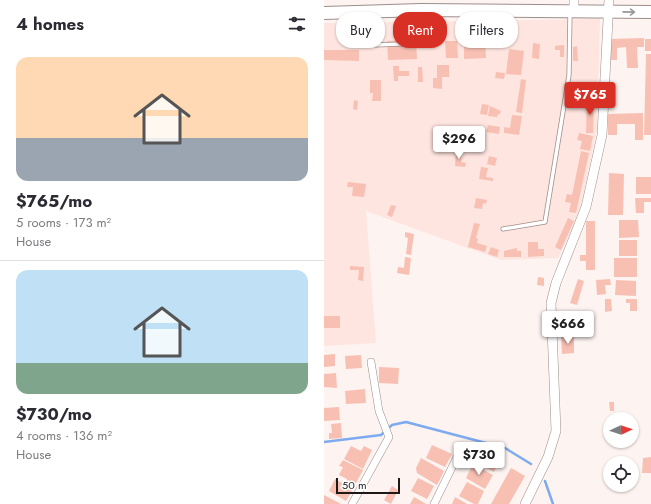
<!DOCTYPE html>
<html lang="en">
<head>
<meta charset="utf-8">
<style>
  :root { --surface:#fff; --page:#f2f2f3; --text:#2b2b33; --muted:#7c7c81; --line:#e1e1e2; --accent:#d93025 }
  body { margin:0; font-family:Jost,sans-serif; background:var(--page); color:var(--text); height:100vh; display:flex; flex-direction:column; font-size:15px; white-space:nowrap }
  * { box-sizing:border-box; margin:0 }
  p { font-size:13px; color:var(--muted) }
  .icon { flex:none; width:22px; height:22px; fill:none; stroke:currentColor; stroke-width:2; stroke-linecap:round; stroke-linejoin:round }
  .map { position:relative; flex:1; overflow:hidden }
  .side { display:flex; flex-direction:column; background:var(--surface); width:324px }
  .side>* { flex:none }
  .guide { position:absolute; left:12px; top:12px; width:255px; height:36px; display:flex; gap:8px }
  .needle { width:26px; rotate:86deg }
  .fabs { position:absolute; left:279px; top:412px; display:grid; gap:8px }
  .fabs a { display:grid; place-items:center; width:36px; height:36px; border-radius:50%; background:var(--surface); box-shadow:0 1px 3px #0004; font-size:20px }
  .scale { position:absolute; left:12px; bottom:10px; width:64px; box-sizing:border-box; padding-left:4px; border:2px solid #1e1817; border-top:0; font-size:11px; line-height:14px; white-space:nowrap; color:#1e1817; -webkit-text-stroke:3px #fff; paint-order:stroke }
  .price { position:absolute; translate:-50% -34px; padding:0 9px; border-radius:4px; background:#fff; color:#222; font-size:13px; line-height:26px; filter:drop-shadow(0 1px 2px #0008) }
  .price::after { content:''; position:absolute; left:50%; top:24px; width:12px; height:9px; margin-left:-6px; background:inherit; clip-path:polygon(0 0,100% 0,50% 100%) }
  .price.on { background:var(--accent); color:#fff }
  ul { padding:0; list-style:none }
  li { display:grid; align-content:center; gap:8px; height:212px; padding:0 16px }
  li+li { border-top:1px solid var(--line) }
  li span { display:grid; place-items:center; height:124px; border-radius:12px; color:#555 }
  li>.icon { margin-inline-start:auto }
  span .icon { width:72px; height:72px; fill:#fffc; stroke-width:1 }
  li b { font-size:17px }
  h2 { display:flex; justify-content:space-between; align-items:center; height:48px; padding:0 16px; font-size:17px }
  .tag { padding:0 14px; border-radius:16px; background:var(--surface); box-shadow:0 1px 3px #0004; font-size:14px; line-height:36px }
  .tag.on { background:var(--accent); color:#fff }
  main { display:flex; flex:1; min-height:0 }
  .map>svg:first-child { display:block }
  .built { fill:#ffe5df }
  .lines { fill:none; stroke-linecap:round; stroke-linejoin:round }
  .stream { stroke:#7eabf0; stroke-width:2.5 }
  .building { fill:#f8c0b3 }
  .service-casing { stroke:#9d8e8b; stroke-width:5 }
  .minor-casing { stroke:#9d8e8b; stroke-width:8 }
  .tertiary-casing { stroke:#9d8e8b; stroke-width:10 }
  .trunk-casing { stroke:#9d8e8b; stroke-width:14 }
  .service { stroke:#fff; stroke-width:3.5 }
  .minor { stroke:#fff; stroke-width:7 }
  .tertiary { stroke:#fff; stroke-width:9 }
  .trunk { stroke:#fff; stroke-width:12 }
  .oneway { stroke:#9a9797 }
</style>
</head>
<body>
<main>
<section class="side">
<h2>4 homes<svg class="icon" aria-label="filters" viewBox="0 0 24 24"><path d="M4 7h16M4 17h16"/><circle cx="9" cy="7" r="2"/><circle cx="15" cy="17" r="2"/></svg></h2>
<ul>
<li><span style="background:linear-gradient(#ffd9b3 65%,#9aa5b1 0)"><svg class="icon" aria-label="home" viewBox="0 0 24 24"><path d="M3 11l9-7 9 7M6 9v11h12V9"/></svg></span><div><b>$765/mo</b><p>5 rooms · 173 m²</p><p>House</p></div></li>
<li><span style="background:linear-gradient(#bfe0f5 75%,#7fa58c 0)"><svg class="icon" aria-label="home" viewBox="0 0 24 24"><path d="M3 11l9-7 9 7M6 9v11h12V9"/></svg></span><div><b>$730/mo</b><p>4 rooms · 136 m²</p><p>House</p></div></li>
</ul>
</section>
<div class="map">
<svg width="327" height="504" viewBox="0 0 327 504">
  <rect width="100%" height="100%" fill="#fdf3f0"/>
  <path class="built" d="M276 19 273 129 255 215 234 258 177 260 42 211 52 343 0 346V23Z"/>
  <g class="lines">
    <path class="stream" d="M0 442 57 435 68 425 82 422 181 448 207 464
      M221 481 229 504"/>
  </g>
  <path class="building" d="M164 33 174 34V47H164Z
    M161 38 162 58 140 59V44L150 43V39Z
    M320 38V47H313L314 68H303L302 47 293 48V60H287L286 39Z
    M321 39H327V51H321Z
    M92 40 93 59 64 60 63 41Z
    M121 41H133L134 58H122Z
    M209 43 216 44 215 59 208 58Z
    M240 45V57H236V50H231V46Z
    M253 46 254 61H249V47Z
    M185 49 200 51 197 75 182 74Z
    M0 50H35V61L0 60Z
    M322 54H327V135H320Z
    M113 65H125V77H118V89L109 88V78H113Z
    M69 66H75V71H85V76H74V81H70Z
    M94 67H98L99 82H94Z
    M172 72 181 73 180 79 171 78Z
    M197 79 202 80 198 113 192 112Z
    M46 80H57V101H48L49 93H46Z
    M270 84V98H264V91L256 92V85Z
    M30 100 34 101 33 110 29 109Z
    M263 100H270L269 133H262Z
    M158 104 165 105 163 115 156 114Z
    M166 106 177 111 176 114H174L173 117 164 116Z
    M319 113V140H311V124H293V135H284V114Z
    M188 115 198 116 195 135 180 133V127L186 128Z
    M164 125 176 127 175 134 162 132Z
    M147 128 156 129 155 135 146 134Z
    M255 133 269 136 266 151 256 149 258 141 253 140Z
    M148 136 159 138 157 146 147 143Z
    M257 151 265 153 252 213 245 212 247 203 241 202 243 194 248 195Z
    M132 152 138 153 137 162 142 163 141 167 131 166Z
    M165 156 173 158 171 166 163 164Z
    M157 167 164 168 162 177 169 178V181L155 179Z
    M285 173 300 174 299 215H284Z
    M312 177H327V194H312Z
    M24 182 42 184 40 197 28 196 29 187H23Z
    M152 198 163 200 162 204 159 203 158 209 150 208Z
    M311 198H327V202H320V213H312Z
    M67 205 72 206 68 217 63 215Z
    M244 218 250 221 237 250 231 247Z
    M295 220H314L315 237 295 238Z
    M262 221H271V270H262V261H256V255H262Z
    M150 223 156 224 152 238 154 239 153 243 163 246 161 252 144 247Z
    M81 232 90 234 87 255 82 254 84 238 81 237Z
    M295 240H313V256H295Z
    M204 242H214V249H220V256L204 257Z
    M167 247 175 250 173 257 164 254Z
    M193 248V251H197V257H180V251Z
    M81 257 87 258 85 275 73 273 74 267 80 268Z
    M290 258H313V277H290Z
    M26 266 40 267 39 281 34 280 35 270H26Z
    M214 277 220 278V286L213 285Z
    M254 279 260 281 253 305 246 303Z
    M286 279 287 285H281L282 294 273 295 272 280Z
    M292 280 312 281V296L291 295Z
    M281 299H287L288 311 281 312Z
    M302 299H313V311H306V303H302Z
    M0 316H16V328H0Z
    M237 318 251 319V335H236Z
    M250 336V353L238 354 237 337Z
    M11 354V366L0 367V355Z
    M37 355 38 368 22 369 21 356Z
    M55 367 75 368 74 384 55 383Z
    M12 373 13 388 0 387V374Z
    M41 389 42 403 22 404 21 391Z
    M285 402H290V411H286Z
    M15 407 16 420 0 421V408Z
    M17 423 18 438 5 439V433H8L7 424Z
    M108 445 128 454 121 467 102 458Z
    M27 446 37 451 40 446 48 450 39 469 20 459Z
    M156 449 176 460 170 472 150 461Z
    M327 457V473H318L319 458Z
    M97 458 120 471 113 485 93 473 92 468Z
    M19 460 39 470 30 487 22 482 23 479 15 475 19 467 15 466Z
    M149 464 169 475 161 489 142 478Z
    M187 468 201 476 185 504H167Z
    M94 478 110 486 103 499 87 491Z
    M11 479 29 489 22 501 5 491Z
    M143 482 160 491 154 504H150L135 496Z
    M68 486 74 490 67 504 60 500Z
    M0 495 17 504H0Z
    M90 497 102 504H86Z
    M131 497 143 504H128Z"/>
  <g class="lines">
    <g class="service-casing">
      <path id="service" d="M50 14 52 45 98 43 97 12
        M179 229 221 222 245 75 246 13"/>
    </g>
    <g class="minor-casing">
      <path id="minor" d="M28 504 65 437 55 411 47 362
        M110 504 135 453"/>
    </g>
    <g class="tertiary-casing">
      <path id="tertiary" d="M250 12V0
        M201 504 224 457 232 431 227 303 232 283 262 207 278 135 285 0"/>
    </g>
    <g class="trunk-casing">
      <path id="trunk" d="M0 13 97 10 327 12"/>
    </g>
    <use href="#service" class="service"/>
    <use href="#minor" class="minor"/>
    <use href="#tertiary" class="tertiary"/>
    <use href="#trunk" class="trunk"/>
  </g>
  <defs><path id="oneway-shaft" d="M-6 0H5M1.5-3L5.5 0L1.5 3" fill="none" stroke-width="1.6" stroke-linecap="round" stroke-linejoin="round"/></defs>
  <use class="oneway" href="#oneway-shaft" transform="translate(305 12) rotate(1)"/>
</svg>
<div class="fabs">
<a><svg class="needle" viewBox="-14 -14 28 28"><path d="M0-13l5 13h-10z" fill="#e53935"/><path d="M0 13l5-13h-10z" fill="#7c7c81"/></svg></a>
<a><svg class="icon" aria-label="locate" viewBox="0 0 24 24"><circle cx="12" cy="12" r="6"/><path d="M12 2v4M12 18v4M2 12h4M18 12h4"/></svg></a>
</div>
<div class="scale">50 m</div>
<b class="price on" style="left:266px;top:116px">$765</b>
<b class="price" style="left:135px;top:160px">$296</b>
<b class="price" style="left:244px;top:345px">$666</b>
<b class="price" style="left:155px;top:476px">$730</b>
<div class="guide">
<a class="tag">Buy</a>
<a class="tag on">Rent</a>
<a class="tag">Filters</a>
</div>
</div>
</main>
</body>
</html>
